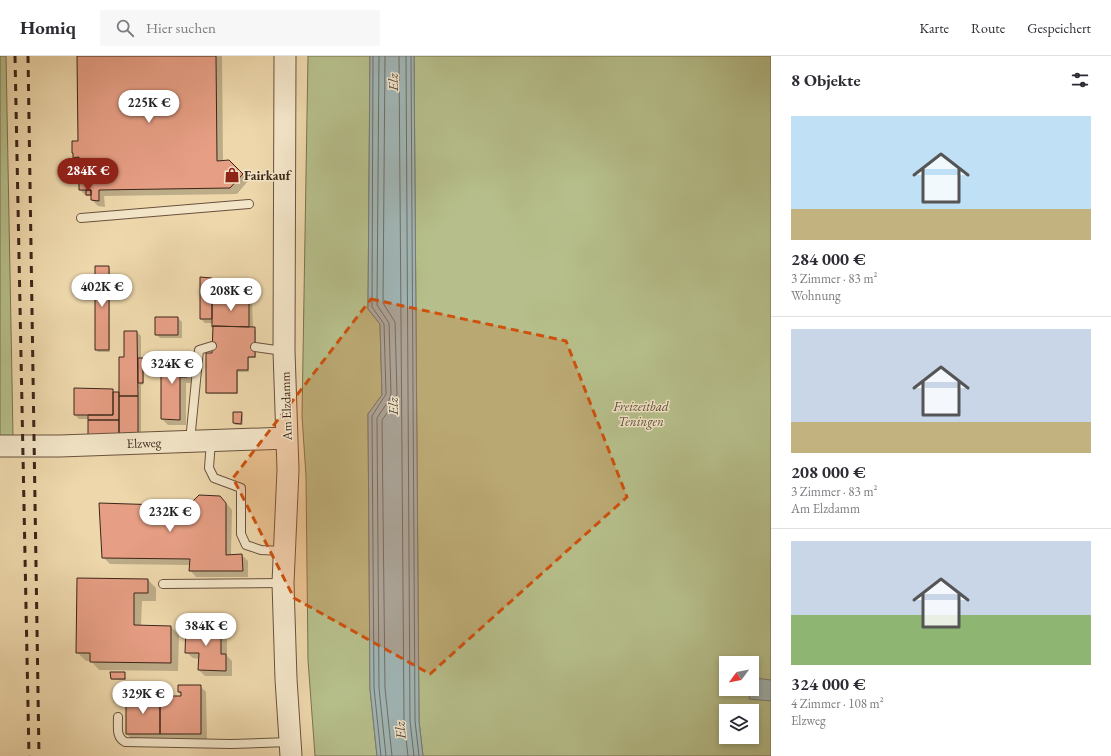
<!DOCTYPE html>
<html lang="de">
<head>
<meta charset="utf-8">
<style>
  :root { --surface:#fff; --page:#f7f7f7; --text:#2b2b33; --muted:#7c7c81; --line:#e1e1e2; --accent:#8f2418 }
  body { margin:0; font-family:"EB Garamond",serif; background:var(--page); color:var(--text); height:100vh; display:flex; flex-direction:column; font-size:15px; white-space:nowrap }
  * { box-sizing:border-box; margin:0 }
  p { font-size:13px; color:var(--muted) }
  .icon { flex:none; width:22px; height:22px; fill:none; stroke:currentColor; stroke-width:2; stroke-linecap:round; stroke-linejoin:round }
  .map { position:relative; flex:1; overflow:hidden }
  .side { display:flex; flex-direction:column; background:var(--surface); width:340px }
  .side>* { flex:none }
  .needle { width:26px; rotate:238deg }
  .controls { position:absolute; left:719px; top:600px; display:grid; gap:8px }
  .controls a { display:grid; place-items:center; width:40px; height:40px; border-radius:0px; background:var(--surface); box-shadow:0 2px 6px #0003; font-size:20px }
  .price { position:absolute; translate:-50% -34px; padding:0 9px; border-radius:14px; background:#fff; color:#222; font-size:13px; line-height:26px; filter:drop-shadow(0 1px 2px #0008) }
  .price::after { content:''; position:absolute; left:50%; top:24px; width:12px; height:9px; margin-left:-6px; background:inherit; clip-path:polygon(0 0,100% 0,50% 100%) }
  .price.on { background:var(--accent); color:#fff }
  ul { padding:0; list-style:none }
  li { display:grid; align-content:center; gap:8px; height:212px; padding:0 20px }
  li+li { border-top:1px solid var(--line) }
  li span { display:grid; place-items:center; height:124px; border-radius:0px; color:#555 }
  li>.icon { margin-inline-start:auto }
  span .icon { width:72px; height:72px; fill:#fffc; stroke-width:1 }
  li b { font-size:17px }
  h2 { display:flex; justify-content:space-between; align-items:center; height:48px; padding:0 20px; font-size:17px }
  header { display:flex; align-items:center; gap:24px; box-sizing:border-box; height:56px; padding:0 20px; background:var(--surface); border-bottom:1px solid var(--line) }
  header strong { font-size:19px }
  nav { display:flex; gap:22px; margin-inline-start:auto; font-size:14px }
  .search { width:280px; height:36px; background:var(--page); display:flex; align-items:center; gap:10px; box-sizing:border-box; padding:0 14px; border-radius:0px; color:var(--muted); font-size:15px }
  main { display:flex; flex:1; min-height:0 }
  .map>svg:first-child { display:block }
  .green { fill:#b6bf8b; stroke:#7a7252; fill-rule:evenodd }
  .water { fill:#a0b6b6; stroke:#787c77 }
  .shadow { fill:#0003 }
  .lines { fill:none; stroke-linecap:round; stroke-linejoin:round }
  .shore { stroke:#6e6e68; stroke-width:1 }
  .building { fill:#e69e84; stroke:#3d2619 }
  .service-casing { stroke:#69523e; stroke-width:10 }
  .tertiary-casing { stroke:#69523e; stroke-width:23 }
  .service { stroke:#f3e5c8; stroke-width:8 }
  .tertiary { stroke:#f3e5c8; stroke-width:21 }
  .rail { stroke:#3d2619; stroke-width:3; stroke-dasharray:7 7; stroke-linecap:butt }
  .marked { fill:#ce510e; fill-opacity:0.2; stroke:#ce510e; stroke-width:3; stroke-dasharray:8 5; stroke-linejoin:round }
  .labels { text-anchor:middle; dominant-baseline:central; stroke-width:3; stroke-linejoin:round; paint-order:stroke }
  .poi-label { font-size:13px; font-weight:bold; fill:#3d2619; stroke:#f3e5c8; text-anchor:start }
  .street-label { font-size:13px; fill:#3d2619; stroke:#f3e5c8 }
  .park-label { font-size:13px; font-style:italic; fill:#5b4c36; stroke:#f3e5c8 }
  .water-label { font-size:14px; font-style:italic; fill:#564a40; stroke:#f3e5c8 }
</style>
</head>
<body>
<header>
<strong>Homiq</strong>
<div class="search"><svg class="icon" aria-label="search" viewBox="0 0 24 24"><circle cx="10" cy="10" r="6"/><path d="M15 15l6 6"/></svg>Hier suchen</div>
<nav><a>Karte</a><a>Route</a><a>Gespeichert</a></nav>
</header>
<main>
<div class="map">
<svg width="771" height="700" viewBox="0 0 771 700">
  <rect width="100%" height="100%" fill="#edd7ab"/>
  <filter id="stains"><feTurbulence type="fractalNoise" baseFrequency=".005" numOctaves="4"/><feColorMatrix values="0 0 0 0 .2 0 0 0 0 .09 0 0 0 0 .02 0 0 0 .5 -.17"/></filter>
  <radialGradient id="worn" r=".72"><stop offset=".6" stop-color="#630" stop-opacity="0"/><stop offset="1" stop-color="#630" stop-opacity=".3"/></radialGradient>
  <path class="green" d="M0 0H6L13 380H0Z
    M308 0H370L368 253 380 268 382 339 368 358 370 633 377 700H315L308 604 306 420 302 360Z
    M414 0H771V700H423L419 665ZM726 607H752V633H726ZM726 655H752V681H726Z"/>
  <path class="water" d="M370 0H414L419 665 423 700H377L370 633 368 358 382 339 380 268 368 253Z
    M752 617H755V622L771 624V645L749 643 750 634 737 633H752Z"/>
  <path class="shadow" d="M78 0H222L223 106 229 105 248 125 237 138 104 140 105 151 98 150 92 144V140H86L80 134V107L74 101 79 86Z
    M109 211 110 213V296H98L96 294Z
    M212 223 216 227V242H248L252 246 253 272 256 274V302H249V316H238V338H209L207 336 213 298V267H205L201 263Z
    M178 262 182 266V282H160L156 278Z
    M125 276H137L141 280V303L144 305V328L141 329V382L89 363H79L75 359 112 334 120 339 125 302Z
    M181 301H187L193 308V327H186V369H168L162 363Z
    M242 357 243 359V369H235L234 367Z
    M226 447 232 454 231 499H242L248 505V521H196L190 514 191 509 110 508 103 501 193 451Z
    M78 523 148 524 156 532V545H142L141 570 171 571 179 579 178 615 99 614 91 605H86L77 596Z
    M187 570H221L227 577V600L232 605V620H205L199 614 200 603 193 602 186 596Z
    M124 617 126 624H113L112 623Z
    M200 630 206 636 207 684H133L127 678 182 641 179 636Z"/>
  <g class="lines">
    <path class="shore" d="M373 0 372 251 384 268 386 338 372 360 374 632 381 700
      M379 0 377 249 389 267 391 338 389 344 377 362 379 632 386 700
      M385 0 383 247 395 266 397 338 395 346 382 364 385 632 392 700
      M399 0 404 665 408 700
      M406 0 410 665 414 700
      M411 0 415 665 419 700"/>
  </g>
  <path class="building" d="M77 0H216L217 105 229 104 243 118 230 132 99 134V145L91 144V134H79V101L73 102V97H72V85H78Z
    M86 134H91V139H86Z
    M95 210H109V294H95Z
    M200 221 212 222V263H200Z
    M212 241H249V271L213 270 212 271Z
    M155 261H178V279H155Z
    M213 270 255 271V301H248V314H237V337H206V297H212Z
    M124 275H137L138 340H119V301H124Z
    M179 298 180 300H187V321H180V364L161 363V299Z
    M138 302H143V327H138Z
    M74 332 113 333V359H74Z
    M113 336H119V364H88V359H113Z
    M119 340H138V379H119Z
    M233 356H242L241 368 233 367Z
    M88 364H119V379H88Z
    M199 439 220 440 226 447V499L242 498 243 515H189L190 503 102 502 99 447 192 450V446Z
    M77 522 148 523V537H134V569L171 570V607L90 606V597H76Z
    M186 569 221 570V598H226V615L198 614 199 597H185Z
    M110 616H125V623H111Z
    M178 629H201V678H160V640H181V636H178Z
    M126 640H160V678H126Z"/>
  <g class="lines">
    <g class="service-casing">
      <path id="service" d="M81 162 249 148
        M255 291 283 295
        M190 385 199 294 212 290
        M211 385 209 412 214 422 241 432V478L246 489 261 494 284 495
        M163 528 283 527
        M118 661C118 672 116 681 125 686L231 688 290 686"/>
    </g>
    <g class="tertiary-casing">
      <path id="tertiary" d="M285 0 284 295 288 414 283 527 286 623 291 700
        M0 390H60L287 382"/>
    </g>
    <use href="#service" class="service"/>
    <use href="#tertiary" class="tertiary"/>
    <path class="rail" d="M15 0 29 700
      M28 0 39 700"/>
  </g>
  <path class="marked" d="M371 243 566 285 627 441 430 618 294 542 233 422Z"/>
  <defs>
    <g id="shop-bare" transform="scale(1.2)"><path d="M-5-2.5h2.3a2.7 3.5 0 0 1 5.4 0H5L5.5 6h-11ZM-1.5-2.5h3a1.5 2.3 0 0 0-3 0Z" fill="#8f2418" stroke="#f3e5c8" stroke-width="2.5" paint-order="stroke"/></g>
  </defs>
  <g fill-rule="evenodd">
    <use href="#shop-bare" x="232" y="119"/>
  </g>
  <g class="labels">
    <g class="poi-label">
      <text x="244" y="119">Fairkauf</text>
    </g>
    <g class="street-label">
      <text transform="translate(286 350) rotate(-92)">Am Elzdamm</text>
      <text transform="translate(144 387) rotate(-2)">Elzweg</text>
    </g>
    <g class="park-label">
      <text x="641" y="350">Freizeitbad<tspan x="641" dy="15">Teningen</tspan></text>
    </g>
    <g class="water-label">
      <text transform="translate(393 26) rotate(-90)">Elz</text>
      <text transform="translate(393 350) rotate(-90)">Elz</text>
      <text transform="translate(400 674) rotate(-95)">Elz</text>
    </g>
  </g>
  <rect width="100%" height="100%" filter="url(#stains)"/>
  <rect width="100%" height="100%" fill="url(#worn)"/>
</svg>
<div class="controls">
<a><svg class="needle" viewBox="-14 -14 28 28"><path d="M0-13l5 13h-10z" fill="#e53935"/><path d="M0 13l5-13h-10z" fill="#7c7c81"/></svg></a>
<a><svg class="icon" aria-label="layers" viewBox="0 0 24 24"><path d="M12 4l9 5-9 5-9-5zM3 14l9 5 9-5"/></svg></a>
</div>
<b class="price" style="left:149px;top:68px">225K €</b>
<b class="price on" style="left:88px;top:136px">284K €</b>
<b class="price" style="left:102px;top:252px">402K €</b>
<b class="price" style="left:231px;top:256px">208K €</b>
<b class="price" style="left:172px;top:329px">324K €</b>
<b class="price" style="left:170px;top:477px">232K €</b>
<b class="price" style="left:206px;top:591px">384K €</b>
<b class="price" style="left:143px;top:659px">329K €</b>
</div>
<section class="side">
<h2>8 Objekte<svg class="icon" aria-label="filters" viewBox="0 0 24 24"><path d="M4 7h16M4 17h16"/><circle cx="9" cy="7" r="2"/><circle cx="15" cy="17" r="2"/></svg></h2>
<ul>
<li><span style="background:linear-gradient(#bfe0f5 75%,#c2b280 0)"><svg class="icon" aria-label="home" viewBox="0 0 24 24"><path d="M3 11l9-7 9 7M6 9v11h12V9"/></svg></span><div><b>284 000 €</b><p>3 Zimmer · 83 m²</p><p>Wohnung</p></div></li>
<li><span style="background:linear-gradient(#c9d6e8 75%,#c2b280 0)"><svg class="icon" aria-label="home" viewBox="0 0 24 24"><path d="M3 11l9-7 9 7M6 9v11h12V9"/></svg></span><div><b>208 000 €</b><p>3 Zimmer · 83 m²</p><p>Am Elzdamm</p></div></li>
<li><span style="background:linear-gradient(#c9d6e8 60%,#8fb573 0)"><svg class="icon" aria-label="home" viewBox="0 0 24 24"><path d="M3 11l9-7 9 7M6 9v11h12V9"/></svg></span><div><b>324 000 €</b><p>4 Zimmer · 108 m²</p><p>Elzweg</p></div></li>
</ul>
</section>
</main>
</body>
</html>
